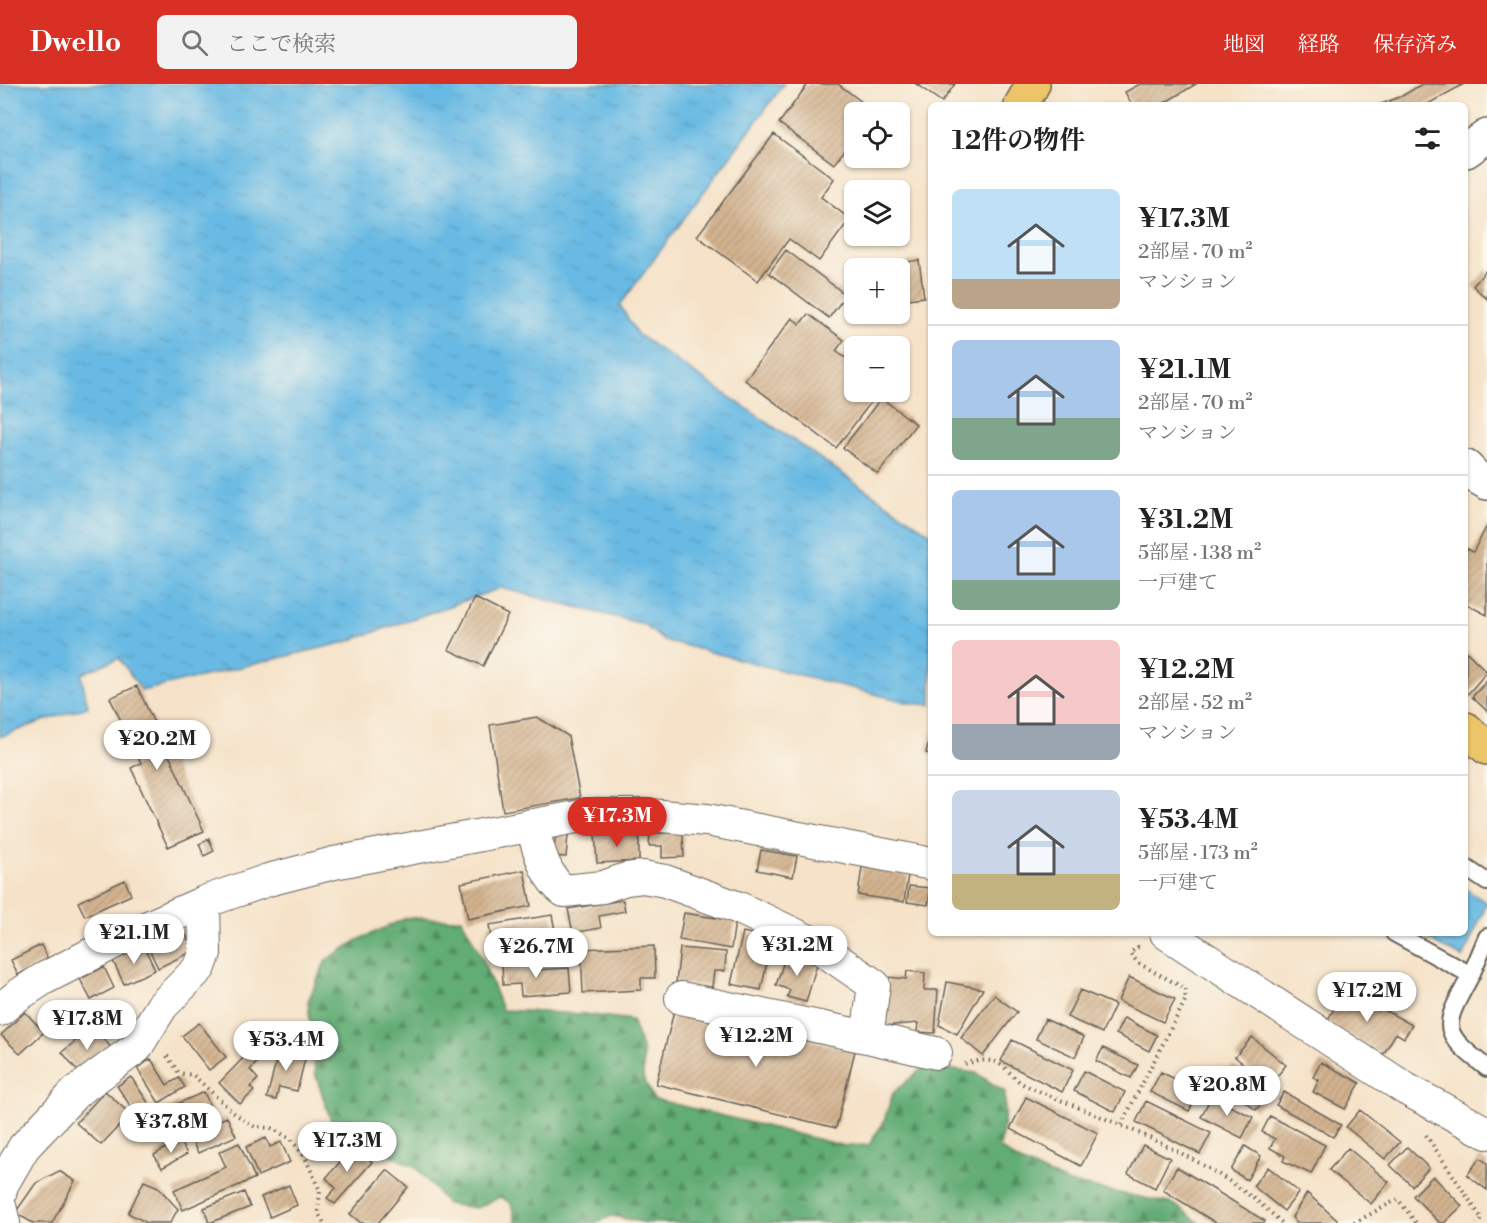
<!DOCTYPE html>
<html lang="ja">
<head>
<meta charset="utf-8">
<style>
  :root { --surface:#fff; --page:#f2f2f2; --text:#222; --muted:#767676; --line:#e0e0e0; --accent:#d93025 }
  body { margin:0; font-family:"Libre Bodoni","Noto Serif JP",serif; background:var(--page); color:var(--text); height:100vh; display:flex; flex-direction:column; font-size:22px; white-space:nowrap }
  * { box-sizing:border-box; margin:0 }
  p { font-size:20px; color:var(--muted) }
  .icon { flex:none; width:33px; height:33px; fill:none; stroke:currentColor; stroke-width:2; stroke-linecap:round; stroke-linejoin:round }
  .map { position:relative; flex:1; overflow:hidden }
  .panel { position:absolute; left:928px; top:18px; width:540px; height:834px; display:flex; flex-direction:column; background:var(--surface); border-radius:9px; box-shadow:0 2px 4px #0004 }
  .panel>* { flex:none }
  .buttons { position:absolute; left:844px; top:18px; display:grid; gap:12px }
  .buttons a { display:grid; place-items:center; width:66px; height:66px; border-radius:9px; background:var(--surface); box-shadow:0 2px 4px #0004; font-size:30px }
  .price { position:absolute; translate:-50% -51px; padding:0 14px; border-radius:21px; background:#fff; color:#222; font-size:20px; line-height:39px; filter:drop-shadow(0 2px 3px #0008) }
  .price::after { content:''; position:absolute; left:50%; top:36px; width:18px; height:14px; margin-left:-9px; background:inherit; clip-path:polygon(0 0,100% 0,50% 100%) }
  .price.current { background:var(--accent); color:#fff }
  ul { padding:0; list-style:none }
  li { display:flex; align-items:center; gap:18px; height:150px; padding:0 24px }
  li+li { border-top:2px solid var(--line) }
  li span { display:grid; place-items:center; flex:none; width:168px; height:120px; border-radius:9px; color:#555 }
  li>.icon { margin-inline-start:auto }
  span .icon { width:72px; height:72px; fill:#fffc; stroke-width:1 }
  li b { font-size:26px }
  h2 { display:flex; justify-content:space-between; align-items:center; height:72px; padding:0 24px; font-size:26px }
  header { display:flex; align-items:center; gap:36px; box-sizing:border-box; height:84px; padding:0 30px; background:var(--accent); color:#fff }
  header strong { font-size:28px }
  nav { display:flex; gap:33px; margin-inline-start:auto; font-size:21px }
  .search { width:420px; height:54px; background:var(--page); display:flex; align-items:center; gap:15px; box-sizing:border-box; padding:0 21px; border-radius:9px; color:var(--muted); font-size:22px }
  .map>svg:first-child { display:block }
  .forest { fill:url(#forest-firs); stroke:#3f6448; stroke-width:1.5 }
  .water { fill:url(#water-ripples); stroke:#426a80; stroke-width:1.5 }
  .building { fill:url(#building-hatch) }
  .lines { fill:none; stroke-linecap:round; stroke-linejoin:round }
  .service-casing { stroke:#686158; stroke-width:20 }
  .minor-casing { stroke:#686158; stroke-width:34 }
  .tertiary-casing { stroke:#686158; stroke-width:36 }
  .trunk-casing { stroke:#686158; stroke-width:36 }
  .path { stroke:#686158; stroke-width:4; stroke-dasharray:1.5 4.5; stroke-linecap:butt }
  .service { stroke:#fff; stroke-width:16 }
  .minor { stroke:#fff; stroke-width:32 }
  .tertiary { stroke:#fff; stroke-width:33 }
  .trunk { stroke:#ecc569; stroke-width:33 }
</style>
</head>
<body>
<header>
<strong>Dwello</strong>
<div class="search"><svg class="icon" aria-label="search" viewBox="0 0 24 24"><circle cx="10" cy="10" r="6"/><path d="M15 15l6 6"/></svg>ここで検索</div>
<nav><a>地図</a><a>経路</a><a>保存済み</a></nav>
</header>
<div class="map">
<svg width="1487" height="1139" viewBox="0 0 1487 1139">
  <defs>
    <pattern id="forest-firs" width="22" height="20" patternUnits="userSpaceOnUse" patternTransform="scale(1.5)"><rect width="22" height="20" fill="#62ac74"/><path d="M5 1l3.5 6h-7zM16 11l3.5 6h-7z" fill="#508b5e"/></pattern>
    <pattern id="water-ripples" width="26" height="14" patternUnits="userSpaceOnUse" patternTransform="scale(1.5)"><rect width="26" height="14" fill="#68b9e3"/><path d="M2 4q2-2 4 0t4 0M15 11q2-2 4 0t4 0" fill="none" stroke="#5a9ec2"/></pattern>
    <pattern id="building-hatch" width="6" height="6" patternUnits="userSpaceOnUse" patternTransform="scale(1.5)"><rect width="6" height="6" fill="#d3b38f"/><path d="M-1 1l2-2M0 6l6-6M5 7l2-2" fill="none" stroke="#b5997b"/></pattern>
  </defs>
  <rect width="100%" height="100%" fill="#fbf7ec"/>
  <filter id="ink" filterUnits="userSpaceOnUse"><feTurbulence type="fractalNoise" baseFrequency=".0167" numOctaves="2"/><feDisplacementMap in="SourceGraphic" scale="12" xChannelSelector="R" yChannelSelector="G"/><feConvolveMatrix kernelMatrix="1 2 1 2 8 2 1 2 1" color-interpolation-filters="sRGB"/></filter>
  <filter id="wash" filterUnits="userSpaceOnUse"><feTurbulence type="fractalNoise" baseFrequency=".008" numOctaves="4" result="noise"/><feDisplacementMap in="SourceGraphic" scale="24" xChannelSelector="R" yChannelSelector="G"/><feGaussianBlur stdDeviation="1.35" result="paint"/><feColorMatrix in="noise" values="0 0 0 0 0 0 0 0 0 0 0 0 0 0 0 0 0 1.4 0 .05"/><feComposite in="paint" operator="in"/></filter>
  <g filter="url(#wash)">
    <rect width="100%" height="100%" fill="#f5e2c8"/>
    <path class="forest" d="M406 834 462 835 483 876 502 926 584 930 632 936 643 968V994L654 1015 845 1062 869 1061 884 1037 893 1009 925 982 976 989 1005 1008V1029L1000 1064 1022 1079 1070 1099 1174 1120 1199 1139H646L612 1132 595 1139H516L511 1119 500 1113 476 1124 447 1120 416 1083 379 1067 337 1054 315 989 308 917 326 876 358 856Z"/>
    <path class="water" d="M0 0H784L620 221 637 250 931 450V621L910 619 663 556 643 540 501 504 346 558 142 607 119 574 81 590 88 623 40 638 0 653Z
      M1466 805 1487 819 1463 874 1416 849H1466Z"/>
    <g id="blocks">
      <path class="building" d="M808 0H838L874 27 855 28V53L834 80 779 39Z
        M916 0H955L942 18Z
        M1140 0H1196L1161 21H1132L1125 8Z
        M1422 0H1464L1426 21H1379L1402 12Z
        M774 50 834 95 821 113 850 135 819 177 789 155 758 197 697 152Z
        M786 166 846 211 829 234 769 189Z
        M919 176 924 213 900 216V184H895L894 180Z
        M1487 185V215L1473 202Z
        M808 230 844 256 836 267 855 281V308H879L836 364 745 296 792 234 800 240Z
        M881 314 916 340 878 390 843 364Z
        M1487 442V531L1466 520V464L1473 468Z
        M475 514 508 531 483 582 449 566Z
        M1466 567 1487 588 1466 612Z
        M1487 597V627L1472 613Z
        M137 602 204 747 168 763 131 684 141 679 110 614Z
        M537 633 568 652 580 714 503 727 490 641Z
        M931 646H932V671L926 669Z
        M639 749V777L597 779 595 750Z
        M650 749H683L684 773 662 774V762H649Z
        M556 750 568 751 566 773 553 772Z
        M209 755 214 767 204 772 199 760Z
        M761 766 797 772 793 793 757 786Z
        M862 783 908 791 904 818 858 811Z
        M524 786 531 822 468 835 461 799Z
        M125 796 131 811 85 832 78 818Z
        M909 802 931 804 928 821 907 818Z
        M623 816 625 827 599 832 601 844 573 849 568 825Z
        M684 829 735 837 731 865 679 856Z
        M552 831 558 862 494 872 489 841Z
        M183 845 193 867 158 884 148 863Z
        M743 848 772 855 761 906 731 900Z
        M41 861 48 875 18 891 11 876Z
        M144 862 155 886 124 900 113 877Z
        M654 862 655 894H641V906L583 909 581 865Z
        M680 864 726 868 725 887H714L712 903 676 899Z
        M786 871 817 880 806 918 787 913 790 906 776 901Z
        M533 877 534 886 569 884 571 908 521 912 520 900 503 901 502 879Z
        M104 883 114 904 91 916 80 895Z
        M907 887 925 889 924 906H938L935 949 917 948 918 939 883 942 888 893 906 895Z
        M1129 893 1175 915 1163 938 1118 917Z
        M947 898 983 905 957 950 939 941Z
        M1080 906 1115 921 1102 949 1067 933Z
        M1345 906 1379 927 1381 924 1412 941 1404 954 1396 949 1383 971 1327 937Z
        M994 911 1017 928 983 972 961 954Z
        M675 923 855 967 836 1044 656 1000Z
        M25 928 44 948 20 970 1 951Z
        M1124 934 1157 951 1149 967 1116 950Z
        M1045 935 1084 953 1075 973 1036 955Z
        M199 939 226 973 209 986 182 952Z
        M94 942 112 965 81 991 62 968Z
        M1252 953 1286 981 1270 1001 1235 973Z
        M1012 956 1073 986 1062 1008 1001 977Z
        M1103 964 1138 981 1131 994 1096 977Z
        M279 965 306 971 297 1007 279 1003 276 1016 267 1014Z
        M248 969 257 978 250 986 258 995 250 1003 254 1007 240 1020 219 999Z
        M151 975 167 1001 179 994 185 1003 159 1019 137 984Z
        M1321 978 1360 999 1345 1025 1313 1008 1319 996 1313 993Z
        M1233 981 1269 1010 1256 1026 1220 998Z
        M1084 987 1125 1008 1115 1028 1074 1007Z
        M1161 988 1199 1007 1189 1027 1150 1008Z
        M131 993 149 1020 135 1029 117 1002Z
        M105 1007 130 1030 101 1061 76 1039Z
        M204 1008 214 1032 181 1046 177 1036 162 1043 156 1029Z
        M1284 1008 1341 1041 1333 1053 1276 1021Z
        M1026 1013 1098 1049 1081 1082 1010 1045Z
        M1211 1013 1253 1033 1242 1054 1201 1033Z
        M1146 1017 1211 1049 1200 1070 1136 1038Z
        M1360 1026 1400 1058 1385 1075 1346 1043Z
        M1270 1032 1325 1061 1311 1090 1283 1077 1285 1072 1270 1064 1275 1055 1262 1048Z
        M227 1033 236 1052 198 1069 191 1055 203 1051 201 1044Z
        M266 1054 270 1063 281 1058 290 1078 258 1092 246 1063Z
        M179 1056 187 1070 162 1084 154 1071Z
        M239 1059 255 1094 183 1126 174 1106 226 1083 219 1068Z
        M1143 1061 1170 1074 1155 1104 1128 1090Z
        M354 1062 372 1078 335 1120 327 1114 336 1104 326 1094Z
        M1245 1062 1261 1072 1247 1096 1231 1086Z
        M1407 1063 1429 1084 1412 1102 1390 1081Z
        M1348 1064 1389 1098 1371 1120 1329 1086Z
        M1480 1074 1487 1079V1106L1467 1091Z
        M1177 1083 1265 1137 1264 1139H1216L1163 1106Z
        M1268 1083 1299 1108 1284 1127 1253 1102Z
        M387 1086 408 1103 378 1139H361L350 1130Z
        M59 1087 75 1097 52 1139H33L15 1129 36 1099Z
        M1433 1092 1462 1122 1444 1139H1440L1413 1112Z
        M144 1097 158 1103 178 1125 170 1139H147L128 1129Z
        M289 1101 297 1121 270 1133 261 1113Z
        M244 1108 250 1123 209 1139 204 1124Z
        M1307 1109 1337 1136 1336 1139H1296L1292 1133Z"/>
    </g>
  </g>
  <g filter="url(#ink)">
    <use href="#blocks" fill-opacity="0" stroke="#686158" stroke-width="1.5"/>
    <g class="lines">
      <g class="service-casing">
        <path id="service" d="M1466 784 1487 798
          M1394 849 1471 891C1443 943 1438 946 1487 984
          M1471 891 1487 853"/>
      </g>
      <g class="minor-casing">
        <path id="minor" d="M531 741C539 765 544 792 564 807L603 803 626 795 643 793 665 797 739 824 813 859 874 901 867 953 936 969
          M1166 849 1406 1005 1487 1049
          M681 914 867 953
          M0 926 17 912 43 895 123 854 204 818 268 796 334 779 587 731H650L707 736 932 780
          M0 1110 2 1101 24 1063 76 1008 136 964 162 922 200 883 205 869 204 818
          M0 1122 4 1139"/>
      </g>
      <g class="tertiary-casing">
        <path id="tertiary" d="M1466 67 1487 52
          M1466 383 1475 392 1487 399"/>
      </g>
      <g class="trunk-casing">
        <path id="trunk" d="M1021 21 1033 0
          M1466 645 1487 664"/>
      </g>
      <path class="path" d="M167 972 179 989 193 991 235 1030 255 1043 271 1044 291 1055 305 1073 320 1107 318 1129 324 1139
        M965 980C973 977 987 975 996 978 1007 983 1014 996 1025 1001 1114 1040 1210 1070 1282 1139
        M1121 1041 1185 917 1186 905 1138 879 1130 869 1138 863 1141 865
        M1426 1051 1482 1135 1476 1139
        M1354 1139 1398 1115 1416 1139"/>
      <use href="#service" class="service"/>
      <use href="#minor" class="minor"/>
      <use href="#tertiary" class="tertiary"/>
      <use href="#trunk" class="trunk"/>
    </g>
  </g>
</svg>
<div class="buttons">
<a><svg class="icon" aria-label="locate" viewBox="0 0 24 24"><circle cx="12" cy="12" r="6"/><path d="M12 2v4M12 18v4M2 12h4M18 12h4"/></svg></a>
<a><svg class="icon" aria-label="layers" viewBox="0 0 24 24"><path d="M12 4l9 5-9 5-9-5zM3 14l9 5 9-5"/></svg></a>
<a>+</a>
<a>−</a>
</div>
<b class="price" style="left:157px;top:687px">¥20.2M</b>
<b class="price current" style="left:617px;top:764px">¥17.3M</b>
<b class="price" style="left:134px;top:881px">¥21.1M</b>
<b class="price" style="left:797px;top:893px">¥31.2M</b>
<b class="price" style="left:536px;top:895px">¥26.7M</b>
<b class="price" style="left:1367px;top:939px">¥17.2M</b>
<b class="price" style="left:87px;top:967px">¥17.8M</b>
<b class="price" style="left:756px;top:984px">¥12.2M</b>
<b class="price" style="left:286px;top:988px">¥53.4M</b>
<b class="price" style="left:1227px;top:1033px">¥20.8M</b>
<b class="price" style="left:171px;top:1070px">¥37.8M</b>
<b class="price" style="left:347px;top:1089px">¥17.3M</b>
<section class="panel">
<h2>12件の物件<svg class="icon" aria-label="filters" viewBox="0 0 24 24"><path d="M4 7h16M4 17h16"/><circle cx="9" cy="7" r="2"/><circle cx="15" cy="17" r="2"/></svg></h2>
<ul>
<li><span style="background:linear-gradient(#bfe0f5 75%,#b9a48a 0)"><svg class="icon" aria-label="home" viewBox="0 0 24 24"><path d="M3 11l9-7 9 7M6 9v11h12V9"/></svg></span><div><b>¥17.3M</b><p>2部屋 · 70 m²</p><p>マンション</p></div></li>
<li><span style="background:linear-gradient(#a9c7e8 65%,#7fa58c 0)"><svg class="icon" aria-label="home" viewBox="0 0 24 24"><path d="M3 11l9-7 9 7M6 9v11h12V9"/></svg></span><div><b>¥21.1M</b><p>2部屋 · 70 m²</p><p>マンション</p></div></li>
<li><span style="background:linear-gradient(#a9c7e8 75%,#7fa58c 0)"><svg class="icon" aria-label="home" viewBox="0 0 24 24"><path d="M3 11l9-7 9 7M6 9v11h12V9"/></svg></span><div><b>¥31.2M</b><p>5部屋 · 138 m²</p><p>一戸建て</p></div></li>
<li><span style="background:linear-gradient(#f6c9c9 70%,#9aa5b1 0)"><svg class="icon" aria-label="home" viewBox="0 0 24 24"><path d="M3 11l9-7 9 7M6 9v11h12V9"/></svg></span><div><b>¥12.2M</b><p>2部屋 · 52 m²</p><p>マンション</p></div></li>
<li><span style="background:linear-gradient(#c9d6e8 70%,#c2b280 0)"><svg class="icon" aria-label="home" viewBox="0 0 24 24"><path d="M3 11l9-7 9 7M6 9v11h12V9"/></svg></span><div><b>¥53.4M</b><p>5部屋 · 173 m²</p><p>一戸建て</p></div></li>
</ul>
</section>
</div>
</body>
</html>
